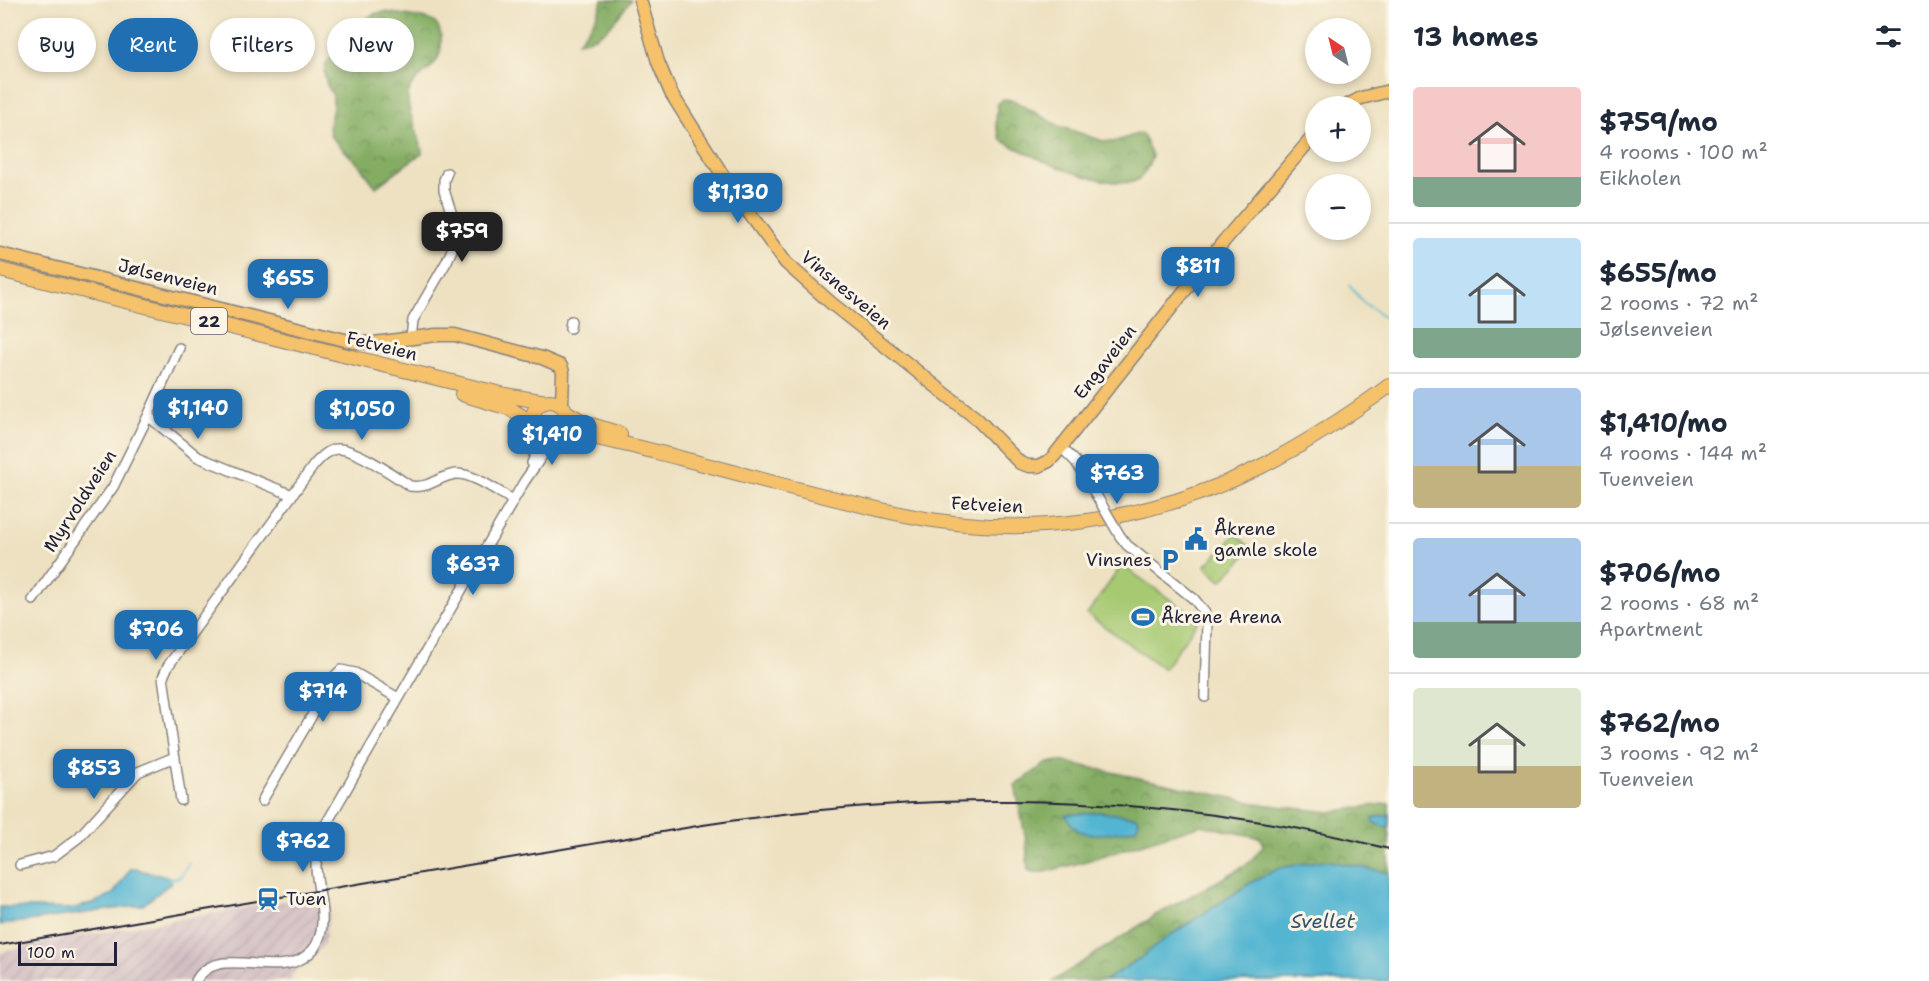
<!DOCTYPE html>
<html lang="en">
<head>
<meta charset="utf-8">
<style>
  :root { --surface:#fff; --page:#f2f2f3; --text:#1f2937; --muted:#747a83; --line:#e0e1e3; --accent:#1f6fb2 }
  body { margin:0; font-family:"Shantell Sans",sans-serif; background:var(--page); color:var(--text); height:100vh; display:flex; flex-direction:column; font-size:22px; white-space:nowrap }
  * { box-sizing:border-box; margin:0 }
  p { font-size:20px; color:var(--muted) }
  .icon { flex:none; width:33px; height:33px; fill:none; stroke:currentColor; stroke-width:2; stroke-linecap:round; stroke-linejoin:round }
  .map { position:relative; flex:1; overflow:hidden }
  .sheet { display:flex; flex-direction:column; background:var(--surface); width:540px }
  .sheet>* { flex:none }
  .top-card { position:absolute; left:18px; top:18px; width:570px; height:54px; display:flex; gap:12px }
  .needle { width:39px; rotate:325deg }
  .tools { position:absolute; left:1305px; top:18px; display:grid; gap:12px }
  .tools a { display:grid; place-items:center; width:66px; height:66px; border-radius:50%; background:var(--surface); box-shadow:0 3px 9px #0003; font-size:30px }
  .scale { position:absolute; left:18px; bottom:15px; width:99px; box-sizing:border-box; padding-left:6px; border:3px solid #22223b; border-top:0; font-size:16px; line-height:21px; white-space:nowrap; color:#22223b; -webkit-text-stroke:4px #fcf5e5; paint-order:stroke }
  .price { position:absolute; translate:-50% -51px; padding:0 14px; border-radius:12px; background:var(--accent); color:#fff; font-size:20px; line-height:39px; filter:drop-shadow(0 2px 3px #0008) }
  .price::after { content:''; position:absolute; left:50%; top:36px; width:18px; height:14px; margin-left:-9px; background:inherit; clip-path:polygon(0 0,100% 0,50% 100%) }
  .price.current { background:#222; color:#fff }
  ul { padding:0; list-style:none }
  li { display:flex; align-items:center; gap:18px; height:150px; padding:0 24px }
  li+li { border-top:2px solid var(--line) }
  li span { display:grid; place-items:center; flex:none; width:168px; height:120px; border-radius:6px; color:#555 }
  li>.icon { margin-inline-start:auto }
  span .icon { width:72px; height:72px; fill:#fffc; stroke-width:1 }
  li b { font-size:26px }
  h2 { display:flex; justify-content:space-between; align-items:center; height:72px; padding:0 24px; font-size:26px }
  .chip { padding:0 21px; border-radius:27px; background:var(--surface); box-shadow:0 3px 9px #0003; font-size:21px; line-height:54px }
  .chip.current { background:var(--accent); color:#fff }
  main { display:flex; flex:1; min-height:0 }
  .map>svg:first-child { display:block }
  .industrial { fill:url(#industrial-furrows) }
  .green { fill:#a6c972; stroke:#647656; stroke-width:1.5 }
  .forest { fill:url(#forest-crowns); stroke:#536850; stroke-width:1.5 }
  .water { fill:#53b5d1; stroke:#3a6c86; stroke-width:1.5 }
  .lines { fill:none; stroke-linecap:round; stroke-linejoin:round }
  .stream { stroke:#53b5d1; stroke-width:2 }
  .minor-casing { stroke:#88827e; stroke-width:12 }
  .major-casing { stroke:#88827e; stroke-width:15 }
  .highway-casing { stroke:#88827e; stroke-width:16 }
  .minor { stroke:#fff; stroke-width:9 }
  .major { stroke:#f5c16b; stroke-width:12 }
  .highway { stroke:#f5c16b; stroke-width:14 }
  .rail { stroke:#22223b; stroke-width:2 }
  .minor-bridge-casing { stroke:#88827e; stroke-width:12; stroke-linecap:butt }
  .minor-bridge { stroke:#fff; stroke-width:9 }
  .labels { text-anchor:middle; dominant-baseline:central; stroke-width:6; stroke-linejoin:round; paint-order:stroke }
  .shield { fill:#fcf5e5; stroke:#63616e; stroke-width:1.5 }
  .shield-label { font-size:16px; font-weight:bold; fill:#22223b }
  .street-label { font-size:18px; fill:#22223b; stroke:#fcf5e5 }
  .poi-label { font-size:18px; fill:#22223b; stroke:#fcf5e5; text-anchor:start }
  .water-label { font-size:20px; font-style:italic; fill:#335570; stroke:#fcf5e5 }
</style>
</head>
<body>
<main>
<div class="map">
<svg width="1389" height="981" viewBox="0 0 1389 981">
  <defs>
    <pattern id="industrial-furrows" width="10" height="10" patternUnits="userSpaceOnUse" patternTransform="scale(1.5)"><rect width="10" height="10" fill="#d2bec2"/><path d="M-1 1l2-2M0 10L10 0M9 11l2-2" fill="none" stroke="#b4a3a8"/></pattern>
    <pattern id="forest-crowns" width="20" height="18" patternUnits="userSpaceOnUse" patternTransform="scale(1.5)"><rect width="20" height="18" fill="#84ad64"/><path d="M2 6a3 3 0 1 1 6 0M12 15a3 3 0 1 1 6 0" fill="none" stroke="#6c8c54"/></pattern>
  </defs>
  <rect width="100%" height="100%" fill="#fcf5e5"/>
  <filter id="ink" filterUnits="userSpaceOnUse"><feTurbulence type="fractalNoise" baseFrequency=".0167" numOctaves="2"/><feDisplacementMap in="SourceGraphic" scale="12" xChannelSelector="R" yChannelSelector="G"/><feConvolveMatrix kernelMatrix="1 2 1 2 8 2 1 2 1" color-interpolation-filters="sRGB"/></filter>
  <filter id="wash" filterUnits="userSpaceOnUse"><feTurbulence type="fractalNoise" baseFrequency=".008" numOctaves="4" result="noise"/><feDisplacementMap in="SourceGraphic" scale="24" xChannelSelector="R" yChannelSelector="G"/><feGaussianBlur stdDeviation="1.35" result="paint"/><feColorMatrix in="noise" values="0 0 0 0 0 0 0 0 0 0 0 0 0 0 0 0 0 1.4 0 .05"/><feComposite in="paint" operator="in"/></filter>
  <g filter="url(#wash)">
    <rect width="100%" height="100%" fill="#ede1c1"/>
    <path class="industrial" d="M315 896 331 908 324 944 316 955 298 968 292 975 291 981H0V953L43 942Z"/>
    <path class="green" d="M1236 534 1252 549 1221 581 1205 566Z
      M1122 565 1199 620 1164 669 1087 614Z"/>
    <path class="forest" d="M602 0H631C617 19 604 39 578 42 588 29 599 16 602 0Z
      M386 12C398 15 426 16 435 23 440 27 441 33 441 39 444 73 410 73 408 96 407 116 422 135 422 154 405 163 392 176 376 187L359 165 331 137 329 127 333 107V96L327 85 324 73 326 63 366 19 376 13Z
      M1003 99 1013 100 1059 126 1103 141 1113 142 1140 133 1144 137 1152 156C1149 166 1144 178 1133 182 1128 183 1120 182 1115 182 1074 177 1037 159 1001 140L996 125 997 104Z
      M1060 761 1260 804 1330 812 1389 803V815L1374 818V823L1389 828V873L1330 861 1252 882 1169 936 1138 960 1104 981H1053L1156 915 1234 872 1250 862 1263 846 1261 838 1201 825 1083 862 1045 872H1033L1028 870 1026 840 1015 785 1047 763Z"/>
    <path class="water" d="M1099 812 1136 817 1139 820 1137 827C1125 832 1094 837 1081 832 1074 829 1069 821 1065 815Z
      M1389 815V828L1374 823 1373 818Z
      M1318 861H1330L1389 873V981H1104L1138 960 1169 936 1252 882 1280 868Z
      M136 868 143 871 168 877 171 879V883L143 905 0 925V907L71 909 94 903 114 893 130 869Z"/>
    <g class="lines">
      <path class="stream" d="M1349 285 1364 303 1389 320
        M169 880 180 877 189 863"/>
    </g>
  </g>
  <g filter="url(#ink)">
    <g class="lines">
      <g class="minor-casing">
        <path id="minor" d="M570 328 571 321
          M411 338 413 320 447 261 455 243 454 221 444 190V180L447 173
          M179 348 148 416 198 457 292 495
          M1061 447 1076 462 1092 488
          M532 463 538 448 539 430
          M1120 536 1127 545 1194 599 1205 613 1207 622 1205 697
          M33 600 113 487 148 416
          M181 800 163 677 168 666 314 465C320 458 328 450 337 449 354 447 395 476 410 486 431 489 438 476 456 474 473 473 498 492 513 500
          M262 801 335 676 341 670 355 673 398 698
          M20 865 54 856 78 838 138 772 175 757
          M196 981C215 944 271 978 303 958 309 954 316 948 318 941 328 918 317 891 316 867 316 853 320 839 325 826L524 482 557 434"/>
      </g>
      <g class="major-casing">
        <path id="major" d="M640 0 658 62 671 93 732 190 786 263 831 303 977 419 1020 463 1029 466H1039L1049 461 1054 456 1224 241 1316 133
          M1346 106 1361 98 1389 91
          M0 254 353 342 374 343 436 335H455L542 358 561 366 563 372 562 406"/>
      </g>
      <g class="highway-casing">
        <path id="highway" d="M0 270 505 395 546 402
          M462 394 509 408 535 425
          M533 418a17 17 0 1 1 34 0a17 17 0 1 1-34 0Z
          M566 412 585 423 620 434
          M560 432C601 437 640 448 680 458 753 477 826 498 900 514 1022 541 1151 522 1262 466 1307 443 1349 415 1389 386"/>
      </g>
      <use href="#minor" class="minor"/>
      <use href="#major" class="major"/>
      <use href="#highway" class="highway"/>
      <path class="rail" d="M0 945 703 825C931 789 1165 791 1389 849"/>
      <g class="minor-bridge-casing">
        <path id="minor-bridge" d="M1092 488 1120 536"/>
      </g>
      <use href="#minor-bridge" class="minor-bridge"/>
    </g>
  </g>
  <defs>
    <g id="civic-bare" transform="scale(1.8)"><path d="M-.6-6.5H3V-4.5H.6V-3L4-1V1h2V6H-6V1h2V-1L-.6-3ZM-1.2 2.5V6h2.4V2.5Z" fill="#1f6fb2" stroke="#fcf5e5" stroke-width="2.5" paint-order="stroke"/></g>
    <g id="parking-bare" transform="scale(1.8)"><path d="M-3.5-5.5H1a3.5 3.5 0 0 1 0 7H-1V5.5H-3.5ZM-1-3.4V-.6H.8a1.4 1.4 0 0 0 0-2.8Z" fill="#1f6fb2" stroke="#fcf5e5" stroke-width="2.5" paint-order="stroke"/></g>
    <g id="stadium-bare" transform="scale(1.8)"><path d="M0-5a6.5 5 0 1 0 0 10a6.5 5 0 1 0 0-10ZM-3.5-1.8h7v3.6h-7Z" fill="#1f6fb2" stroke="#fcf5e5" stroke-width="2.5" paint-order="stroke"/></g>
    <g id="station-bare" transform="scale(1.8)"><path d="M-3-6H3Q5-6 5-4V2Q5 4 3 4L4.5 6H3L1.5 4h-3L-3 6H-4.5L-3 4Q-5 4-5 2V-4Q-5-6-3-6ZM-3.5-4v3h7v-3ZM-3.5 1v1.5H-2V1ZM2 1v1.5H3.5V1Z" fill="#1f6fb2" stroke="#fcf5e5" stroke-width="2.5" paint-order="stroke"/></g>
  </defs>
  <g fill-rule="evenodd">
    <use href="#civic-bare" x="1196" y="539"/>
    <use href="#parking-bare" x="1170" y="560"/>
    <use href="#stadium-bare" x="1143" y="617"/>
    <use href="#station-bare" x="268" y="899"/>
  </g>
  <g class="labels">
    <rect class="shield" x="191" y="308" width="36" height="26" rx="4.5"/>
    <g class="shield-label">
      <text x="209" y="321">22</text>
    </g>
    <g class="street-label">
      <text transform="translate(168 277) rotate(14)">Jølsenveien</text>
      <text transform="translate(846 290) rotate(40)">Vinsnesveien</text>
      <text transform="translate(382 346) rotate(14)">Fetveien</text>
      <text transform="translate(1105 362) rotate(-52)">Engaveien</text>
      <text transform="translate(80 501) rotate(-57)">Myrvoldveien</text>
      <text transform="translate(987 505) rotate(3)">Fetveien</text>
    </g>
    <g class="poi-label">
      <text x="1214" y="529">Åkrene<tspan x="1214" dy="21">gamle skole</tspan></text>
      <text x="1152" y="560" text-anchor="end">Vinsnes</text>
      <text x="1161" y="617">Åkrene Arena</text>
      <text x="286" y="899">Tuen</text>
    </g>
    <g class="water-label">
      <text x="1323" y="921">Svellet</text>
    </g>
  </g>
</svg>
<div class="tools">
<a><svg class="needle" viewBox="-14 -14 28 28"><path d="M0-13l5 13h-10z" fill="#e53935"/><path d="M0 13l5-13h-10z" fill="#747a83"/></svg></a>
<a>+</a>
<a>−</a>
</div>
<div class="scale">100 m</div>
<b class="price" style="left:738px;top:224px">$1,130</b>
<b class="price current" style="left:462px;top:263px">$759</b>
<b class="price" style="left:1198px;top:298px">$811</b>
<b class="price" style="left:288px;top:310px">$655</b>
<b class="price" style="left:198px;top:440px">$1,140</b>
<b class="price" style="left:362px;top:441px">$1,050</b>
<b class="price" style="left:552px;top:466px">$1,410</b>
<b class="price" style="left:1117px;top:505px">$763</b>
<b class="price" style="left:473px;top:596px">$637</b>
<b class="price" style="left:156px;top:661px">$706</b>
<b class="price" style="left:323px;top:723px">$714</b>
<b class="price" style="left:94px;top:800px">$853</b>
<b class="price" style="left:303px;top:873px">$762</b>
<div class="top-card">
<a class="chip">Buy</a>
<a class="chip current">Rent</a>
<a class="chip">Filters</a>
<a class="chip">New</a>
</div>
</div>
<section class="sheet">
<h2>13 homes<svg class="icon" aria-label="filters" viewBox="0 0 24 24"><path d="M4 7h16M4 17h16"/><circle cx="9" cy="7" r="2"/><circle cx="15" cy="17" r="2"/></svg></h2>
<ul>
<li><span style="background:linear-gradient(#f6c9c9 75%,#7fa58c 0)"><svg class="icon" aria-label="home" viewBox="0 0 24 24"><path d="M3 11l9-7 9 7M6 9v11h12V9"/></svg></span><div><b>$759/mo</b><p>4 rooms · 100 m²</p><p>Eikholen</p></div></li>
<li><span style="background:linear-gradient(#bfe0f5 75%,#7fa58c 0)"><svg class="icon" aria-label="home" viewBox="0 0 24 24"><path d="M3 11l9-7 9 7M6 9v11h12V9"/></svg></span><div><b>$655/mo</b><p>2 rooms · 72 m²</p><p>Jølsenveien</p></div></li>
<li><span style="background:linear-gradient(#a9c7e8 65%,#c2b280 0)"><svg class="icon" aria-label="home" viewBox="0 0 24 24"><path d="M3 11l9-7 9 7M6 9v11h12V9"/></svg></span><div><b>$1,410/mo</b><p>4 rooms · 144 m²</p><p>Tuenveien</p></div></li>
<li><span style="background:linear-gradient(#a9c7e8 70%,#7fa58c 0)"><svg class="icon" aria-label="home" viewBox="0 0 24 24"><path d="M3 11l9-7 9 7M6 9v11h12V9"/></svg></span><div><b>$706/mo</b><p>2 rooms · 68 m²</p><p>Apartment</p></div></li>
<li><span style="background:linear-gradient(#dfe7d0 65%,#c2b280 0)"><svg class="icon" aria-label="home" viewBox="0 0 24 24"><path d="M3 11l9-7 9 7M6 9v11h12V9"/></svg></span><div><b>$762/mo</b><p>3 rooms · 92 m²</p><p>Tuenveien</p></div></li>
</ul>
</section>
</main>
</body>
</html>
